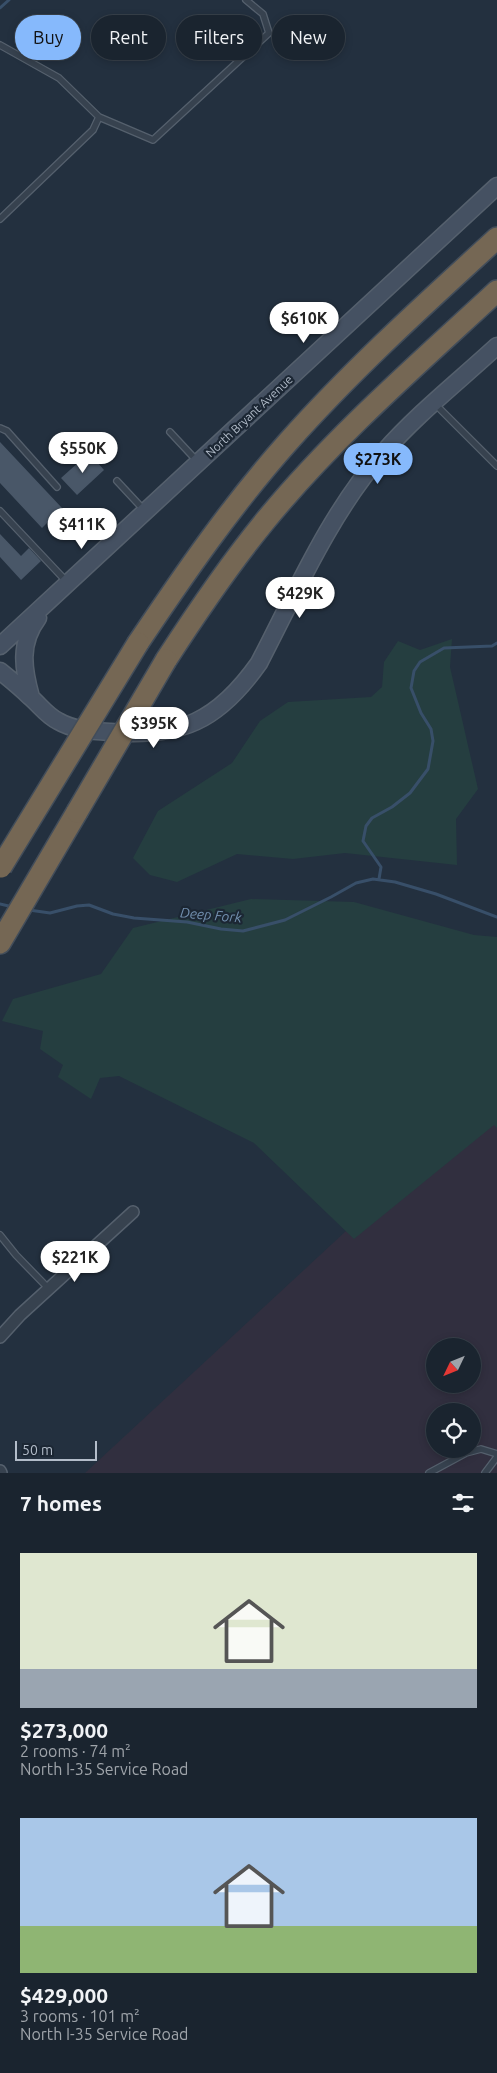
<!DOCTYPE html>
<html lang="en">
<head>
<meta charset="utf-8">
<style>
  :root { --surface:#1a242f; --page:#27303b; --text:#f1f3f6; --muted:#9fa4aa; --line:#38414b; --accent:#86b9fc }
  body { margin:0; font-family:Ubuntu,sans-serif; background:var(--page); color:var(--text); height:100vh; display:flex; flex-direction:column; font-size:19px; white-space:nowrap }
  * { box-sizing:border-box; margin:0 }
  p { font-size:16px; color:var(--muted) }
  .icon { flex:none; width:28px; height:28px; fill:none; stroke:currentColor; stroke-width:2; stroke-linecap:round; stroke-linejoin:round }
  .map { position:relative; height:1473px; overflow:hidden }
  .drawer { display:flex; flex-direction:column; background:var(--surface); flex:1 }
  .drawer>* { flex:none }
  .banner { position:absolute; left:15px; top:15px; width:468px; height:45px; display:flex; gap:10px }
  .needle { width:32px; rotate:227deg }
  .controls { position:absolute; left:426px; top:1338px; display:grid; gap:10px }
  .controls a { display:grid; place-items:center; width:55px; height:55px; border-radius:50%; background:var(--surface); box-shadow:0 2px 8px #0003,0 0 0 1px var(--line); font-size:25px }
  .scale { position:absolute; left:15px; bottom:12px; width:82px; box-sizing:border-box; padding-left:5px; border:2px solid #b3bdca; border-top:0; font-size:14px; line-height:18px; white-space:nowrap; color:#b3bdca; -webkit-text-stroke:4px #1c2734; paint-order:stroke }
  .price { position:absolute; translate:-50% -42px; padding:0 11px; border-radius:18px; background:#fff; color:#222; font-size:16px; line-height:32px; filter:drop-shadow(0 1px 2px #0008) }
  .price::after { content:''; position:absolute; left:50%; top:30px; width:15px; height:11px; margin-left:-8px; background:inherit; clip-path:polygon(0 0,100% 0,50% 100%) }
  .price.current { background:var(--accent); color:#111 }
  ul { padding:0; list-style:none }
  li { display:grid; align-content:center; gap:10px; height:265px; padding:0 20px }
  li span { display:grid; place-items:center; height:155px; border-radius:0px; color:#555 }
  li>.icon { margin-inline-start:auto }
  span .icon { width:90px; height:90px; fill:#fffc; stroke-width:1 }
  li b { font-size:21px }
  h2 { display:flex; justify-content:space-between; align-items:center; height:60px; padding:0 20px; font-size:21px }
  .chip { padding:0 18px; border-radius:22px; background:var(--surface); box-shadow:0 2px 8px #0003,0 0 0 1px var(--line); font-size:18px; line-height:45px }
  .chip.current { background:var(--accent); color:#111 }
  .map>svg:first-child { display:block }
  .medical { fill:#312f3f; fill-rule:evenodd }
  .green { fill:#253e40 }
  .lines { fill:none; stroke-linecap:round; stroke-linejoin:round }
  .stream { stroke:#384f69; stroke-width:3 }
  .building { fill:#495768 }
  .lane-casing { stroke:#55606d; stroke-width:8 }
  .street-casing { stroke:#55606d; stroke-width:14 }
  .secondary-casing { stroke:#55606d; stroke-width:19 }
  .highway-casing { stroke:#424d5a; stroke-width:24 }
  .lane { stroke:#37424f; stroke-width:5.5 }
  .street { stroke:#37424f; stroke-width:11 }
  .secondary { stroke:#455162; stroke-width:16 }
  .highway { stroke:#756754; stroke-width:21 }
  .highway-bridge-casing { stroke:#424d5a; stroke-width:24; stroke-linecap:butt }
  .highway-bridge { stroke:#756754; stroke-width:21 }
  .labels { text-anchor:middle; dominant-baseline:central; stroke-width:4.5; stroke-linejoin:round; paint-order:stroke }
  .street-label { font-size:12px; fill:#b3bdca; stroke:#1c2734 }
  .water-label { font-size:14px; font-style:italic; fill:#728fae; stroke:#1c2734 }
</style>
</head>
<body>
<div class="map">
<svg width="497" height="1473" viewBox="0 0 497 1473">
  <rect width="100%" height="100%" fill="#23303f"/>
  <path class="medical" d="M497 1091V1473H85ZM435 1346H472V1384H435ZM435 1411H472V1449H435Z"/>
  <path class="green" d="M452 639 450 667 478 789 456 819 457 865 345 853 293 859 237 854 177 882 150 875 133 858 158 811 232 763 260 721 288 702 371 697 382 687 384 662 398 641 420 650Z
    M251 899 354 902 474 935 497 937V1128L494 1125 354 1239 254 1143 119 1076 100 1078 91 1099 58 1077 63 1065 40 1049 43 1031 2 1021 13 999 101 974 133 928Z"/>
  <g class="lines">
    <path class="stream" d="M0 8 9 0
      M379 879 381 867 363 841 366 826 372 818 392 807 410 793 428 769 433 741 431 729 421 713 411 688 414 671 420 662 444 648 492 646 497 643
      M0 904 13 907
      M29 910 50 913 77 906 89 905 113 914 134 918 187 922 221 929 243 931 285 920 331 897 356 883 373 879 395 882 436 894 497 917"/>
  </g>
  <path class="building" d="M0 442 62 508 42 528 0 483Z
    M89 453 104 470 77 495 61 478Z
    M0 534 21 556 29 548 41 561 21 580 0 557Z"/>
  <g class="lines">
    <g class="lane-casing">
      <path id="lane" d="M0 45 59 78 99 117 93 130 0 219
        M99 117 153 140 269 33 263 14 246 0
        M435 404 497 466
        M0 428 7 431 57 487
        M170 432 197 461
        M117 481 144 510
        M0 511 67 582
        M83 513 110 543
        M0 1235 16 1255 49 1289
        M429 1473 466 1453 481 1449 497 1454
        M485 1473 497 1457"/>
    </g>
    <g class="street-casing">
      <path id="street" d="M0 1337 20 1315 133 1212
        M0 1471 1 1473"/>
    </g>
    <g class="secondary-casing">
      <path id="secondary" d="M0 646 497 186
        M0 671C10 679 20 687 29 696 39 704 46 715 58 721 73 730 92 731 110 732 181 738 218 721 259 663 295 594 331 511 383 453 417 414 459 381 497 346
        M31 697C23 669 19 643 38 618"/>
    </g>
    <g class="highway-casing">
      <path id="highway" d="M138 643C185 573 232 505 288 442 353 369 425 304 497 238
        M166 660C197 612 229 565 265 521 334 437 417 365 497 291
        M0 943 77 812"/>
    </g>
    <use href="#lane" class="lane"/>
    <use href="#street" class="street"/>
    <use href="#secondary" class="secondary"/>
    <use href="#highway" class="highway"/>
    <g class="highway-bridge-casing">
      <path id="highway-bridge" d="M77 812 166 660
        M1 867 138 643"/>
    </g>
    <use href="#highway-bridge" class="highway-bridge"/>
  </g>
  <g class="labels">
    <g class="street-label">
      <text transform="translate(249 416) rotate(-43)">North Bryant Avenue</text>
    </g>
    <g class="water-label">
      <text transform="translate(211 915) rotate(5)">Deep Fork</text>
    </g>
  </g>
</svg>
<div class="controls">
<a><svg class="needle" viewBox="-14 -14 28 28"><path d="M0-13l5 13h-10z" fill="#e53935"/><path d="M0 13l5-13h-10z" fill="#9fa4aa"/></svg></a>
<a><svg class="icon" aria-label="locate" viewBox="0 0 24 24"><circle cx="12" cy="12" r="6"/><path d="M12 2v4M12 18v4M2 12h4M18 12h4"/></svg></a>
</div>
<div class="scale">50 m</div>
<b class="price" style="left:304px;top:344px">$610K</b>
<b class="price" style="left:83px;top:474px">$550K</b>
<b class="price current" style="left:378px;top:485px">$273K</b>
<b class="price" style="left:82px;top:550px">$411K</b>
<b class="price" style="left:300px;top:619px">$429K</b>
<b class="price" style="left:154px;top:749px">$395K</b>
<b class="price" style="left:75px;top:1283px">$221K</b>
<div class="banner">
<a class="chip current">Buy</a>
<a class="chip">Rent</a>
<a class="chip">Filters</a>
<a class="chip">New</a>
</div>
</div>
<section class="drawer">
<h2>7 homes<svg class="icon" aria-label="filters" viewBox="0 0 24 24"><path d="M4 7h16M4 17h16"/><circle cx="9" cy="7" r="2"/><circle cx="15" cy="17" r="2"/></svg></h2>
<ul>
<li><span style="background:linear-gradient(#dfe7d0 75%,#9aa5b1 0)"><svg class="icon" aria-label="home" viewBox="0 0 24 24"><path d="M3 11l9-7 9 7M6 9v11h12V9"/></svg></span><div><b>$273,000</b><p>2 rooms · 74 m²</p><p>North I-35 Service Road</p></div></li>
<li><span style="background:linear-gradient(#a9c7e8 70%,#8fb573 0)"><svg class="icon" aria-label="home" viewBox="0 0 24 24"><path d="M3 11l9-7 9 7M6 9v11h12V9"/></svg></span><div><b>$429,000</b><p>3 rooms · 101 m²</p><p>North I-35 Service Road</p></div></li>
</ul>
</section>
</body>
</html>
